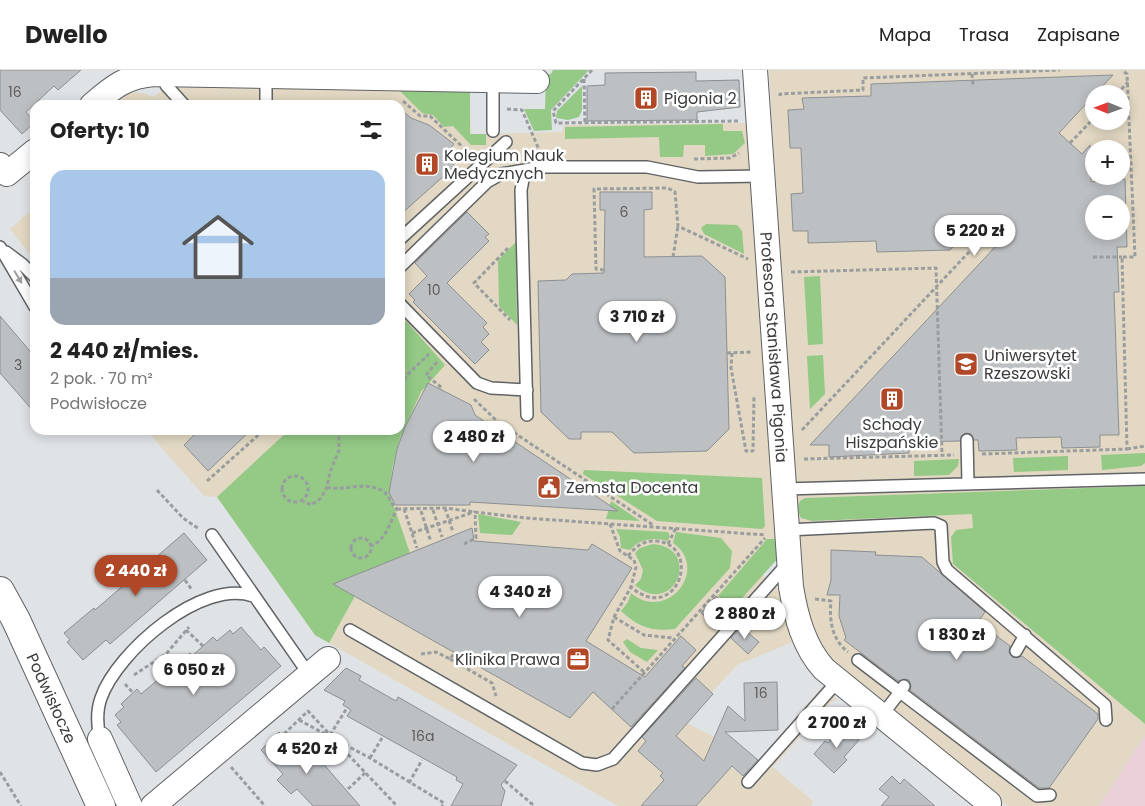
<!DOCTYPE html>
<html lang="pl">
<head>
<meta charset="utf-8">
<style>
  :root { --surface:#fff; --page:#f2f2f2; --text:#222; --muted:#767676; --line:#e0e0e0; --accent:#b04828 }
  body { margin:0; font-family:Poppins,sans-serif; background:var(--page); color:var(--text); height:100vh; display:flex; flex-direction:column; font-size:19px; white-space:nowrap }
  * { box-sizing:border-box; margin:0 }
  p { font-size:16px; color:var(--muted) }
  .icon { flex:none; width:28px; height:28px; fill:none; stroke:currentColor; stroke-width:2; stroke-linecap:round; stroke-linejoin:round }
  .map { position:relative; flex:1; overflow:hidden }
  .details { position:absolute; left:30px; top:30px; width:375px; height:335px; display:flex; flex-direction:column; background:var(--surface); border-radius:15px; box-shadow:0 2px 12px #0003 }
  .details>* { flex:none }
  .needle { width:32px; rotate:271deg }
  .fabs { position:absolute; left:1085px; top:15px; display:grid; gap:10px }
  .fabs a { display:grid; place-items:center; width:45px; height:45px; border-radius:50%; background:var(--surface); box-shadow:0 2px 12px #0003; font-size:25px }
  .price { position:absolute; translate:-50% -42px; padding:0 11px; border-radius:18px; background:#fff; color:#222; font-size:16px; line-height:32px; filter:drop-shadow(0 1px 2px #0008) }
  .price::after { content:''; position:absolute; left:50%; top:30px; width:15px; height:11px; margin-left:-8px; background:inherit; clip-path:polygon(0 0,100% 0,50% 100%) }
  .price.on { background:var(--accent); color:#fff }
  ul { padding:0; list-style:none }
  li { display:grid; align-content:center; gap:10px; height:265px; padding:0 20px }
  li+li { border-top:1px solid var(--line) }
  li span { display:grid; place-items:center; height:155px; border-radius:15px; color:#555 }
  li>.icon { margin-inline-start:auto }
  span .icon { width:90px; height:90px; fill:#fffc; stroke-width:1 }
  li b { font-size:21px }
  h2 { display:flex; justify-content:space-between; align-items:center; height:60px; padding:0 20px; font-size:21px }
  header { display:flex; align-items:center; gap:30px; box-sizing:border-box; height:70px; padding:0 25px; background:var(--surface); border-bottom:1px solid var(--line) }
  header strong { font-size:24px }
  nav { display:flex; gap:28px; margin-inline-start:auto; font-size:18px }
  .map>svg:first-child { display:block }
  .commercial { fill:#ead1d9 }
  .education { fill:#e2d8c3; fill-rule:evenodd }
  .green { fill:#94c986 }
  .building { fill:#bdc0c3; stroke:#8c8f92; fill-rule:evenodd }
  .lines { fill:none; stroke-linecap:round; stroke-linejoin:round }
  .lane-casing { stroke:#606365; stroke-width:14 }
  .street-casing { stroke:#606365; stroke-width:26 }
  .secondary-casing { stroke:#606365; stroke-width:30 }
  .path { stroke:#9a9d9f; stroke-width:3; stroke-dasharray:4 2.5; stroke-linecap:butt }
  .lane { stroke:#fff; stroke-width:11 }
  .street { stroke:#fff; stroke-width:24 }
  .secondary { stroke:#fff; stroke-width:28 }
  .oneway { fill:#9d9e9e }
  .labels { text-anchor:middle; dominant-baseline:central; stroke-width:5; stroke-linejoin:round; paint-order:stroke }
  .number-label { font-size:14px; fill:#5c5d5e }
  .poi-label { font-size:16px; fill:#3b3c3d; stroke:#fff; text-anchor:start }
  .street-label { font-size:16px; fill:#3b3c3d; stroke:#fff }
</style>
</head>
<body>
<header>
<strong>Dwello</strong>
<nav><a>Mapa</a><a>Trasa</a><a>Zapisane</a></nav>
</header>
<div class="map">
<svg width="1145" height="736" viewBox="0 0 1145 736">
  <rect width="100%" height="100%" fill="#e0e3e6"/>
  <path class="commercial" d="M1145 665V736H1099Z"/>
  <path class="education" d="M769 0H1145V426L1004 430 953 494 1145 654V665L1099 736H1008L906 650 836 600 813 565 805 540 798 474ZM1094 24H1121V51H1094ZM1094 79H1121V106H1094ZM1094 134H1121V161H1094Z
    M172 13 470 19 471 64 562 62 564 55 746 53 774 408 776 471 763 505 777 518 795 571 737 595 685 652 726 673 723 690 744 708 822 617 837 629 828 635 773 697 814 732 811 736H618L315 565 217 427 204 426 146 360H400V35H109L128 21 143 23 153 27Z
    M35 137V191L10 159Z"/>
  <path class="green" d="M553 0H589L551 40 552 60 534 61 524 39H545L546 4H551Z
    M582 16V40L579 47 568 50 556 48 557 41Z
    M398 19H470V64H486V75H471L453 56 444 57 433 45 422 43Z
    M723 54V61H742L745 73 733 84 705 86V75H684L683 87H660L659 67 565 69V57Z
    M706 154 737 155 742 161 744 184 704 164 701 158Z
    M516 172 517 255 499 236 498 190Z
    M820 206 823 274 808 275 804 207Z
    M406 251 445 295 421 322 400 368 393 395 389 422 410 483 334 514 355 526 329 573 315 565 217 427 289 360H400V257Z
    M823 285 825 324 810 339 807 286Z
    M1145 383V393L1141 396 1102 400 1101 385Z
    M1068 386V400L1014 402 1013 388Z
    M959 389 958 396 949 405 914 406V391Z
    M584 400 762 408 765 456 762 459 657 451 583 404Z
    M1145 416V654L953 494 951 467 956 460 973 458 972 444 812 451 801 448 797 438 800 431 805 428Z
    M611 431 640 451 606 449Z
    M478 444 521 452 512 465 480 463Z
    M616 459 668 462 670 467 667 471C653 467 640 469 630 480L621 478 620 467Z
    M676 462 721 468 732 481 730 498 675 559C652 562 638 557 621 541L628 532 631 523C668 554 710 498 673 473Z
    M767 469H779L780 486 734 537 726 534 718 526Z
    M653 474C703 478 674 549 635 515L641 509 643 500 635 483 640 478Z
    M627 569 641 578 658 580 647 592 630 582 623 572Z"/>
  <path class="building" d="M0 0H81L58 20 54 16 26 42 35 52 22 64 0 40Z
    M696 2V11L739 10 740 37 697 42V50L587 51V16L605 15V3Z
    M1113 5 1059 63 1082 84 1090 75 1091 112 1125 109 1127 177H1117L1119 222H1114L1119 365H1100V377L1062 378 1061 367 1016 368 1017 380 979 381 978 370H974L971 364 966 363 961 366 960 371 910 372 909 383 829 387V375H810L996 176 972 156 950 180 877 182 876 171 808 173V161H793L791 124 803 123 801 78H790L788 40 804 39 802 28 871 26V14ZM1094 134H1121V161H1094Z
    M400 39 411 48 429 55 454 74 450 79 458 87 452 93 455 96 400 145Z
    M600 122H652V139L644 140V187L702 186 725 207 729 359 707 381 634 383 612 362H581V369H569L541 342 538 211 566 210 572 204 604 203 605 140H600Z
    M467 142 489 164 485 167 489 171 447 213 487 253 483 257 489 264 481 272 489 280 475 294 413 232 415 230 409 224 427 206 415 193Z
    M0 246 35 287V343L0 303Z
    M428 313 471 335 475 345 618 441 470 432V435H395L389 422 397 379 405 357Z
    M199 360H251L208 401 184 375Z
    M472 458 474 471 588 480 592 474 632 498 586 571 645 607 681 566 696 580 682 596 685 598 631 657 593 622 570 648 333 514Z
    M184 463 207 490 110 574 106 570 83 590 67 572 70 570 64 563 94 538 95 540Z
    M831 480 876 482 875 485 922 487 985 542 978 552 1010 576 1009 582 1012 587 1017 588 1022 586 1098 644V649L1049 718H1039L910 620 911 616 909 610 904 609 898 611 844 570 846 568 839 546 840 525H827L831 510Z
    M716 526 731 540 727 544 730 547 720 558 701 543Z
    M241 557 261 580 264 577 281 596 156 702 117 655 121 652 115 645 124 637 121 634 137 619 141 624 190 583 192 586 213 567 217 571 230 560 233 564Z
    M741 557 759 572 748 584 731 568Z
    M346 598 361 606 359 610 396 631 398 627 517 695 501 715 505 721 501 736H451L463 714 456 710 457 707 347 646 351 640 343 635 345 631 324 620Z
    M696 608 713 624 676 666 704 691 728 636 745 651 744 613 777 612 778 660 725 662 758 690 743 706 732 696 696 736H641L664 710 660 706 663 703 638 681 646 671 642 667Z
    M843 656 859 670 844 687 847 690 834 703 814 684 825 671 828 673Z
    M279 662 306 689 313 682 360 736H313L297 719 291 724 277 710 283 704 261 680Z
    M892 706 900 714 904 709 935 736H881L889 727 879 719Z"/>
  <g class="lines">
    <g class="lane-casing">
      <path id="lane" d="M164 4 166 15 184 35
        M493 11V61
        M266 35V7
        M400 169 506 72
        M0 177 35 237
        M6 182 22 194 35 207
        M400 197 487 112 501 104 525 100
        M400 234 477 313 491 318 527 320
        M527 345 521 120 525 100 540 97H647L698 107 763 106
        M967 370 968 414
        M784 419 1145 409
        M787 460 934 453 941 456 943 492 947 500 1105 635 1106 650
        M212 465 308 603
        M350 560 582 693 597 695 613 689 788 493
        M1016 581 1025 565
        M858 590 900 622 882 645
        M904 616 900 622 1037 726 1050 725
        M100 669C97 655 96 642 101 628 117 582 202 508 253 526
        M748 712 837 612"/>
    </g>
    <g class="street-casing">
      <g id="street">
        <path id="s1" d="M755 0 791 517C796 547 804 577 824 599L989 733 986 736"/>
        <path d="M92 35C113 17 126 6 155 4L537 11"/>
        <path d="M0 95 7 104 35 81"/>
        <path d="M100 669 130 736"/>
        <path d="M153 736 328 589"/>
      </g>
    </g>
    <g class="secondary-casing">
      <g id="secondary">
        <path id="s2" d="M0 521 16 550 101 736"/>
      </g>
    </g>
    <path class="path" d="M592 0 553 41 556 53 739 51
      M972 4 973 15
      M584 9 585 53
      M1117 24 1128 12
      M780 26V24L863 20V8L1060 0
      M403 31 420 46H430L471 85
      M507 39 522 40 540 82
      M1070 73 1094 48
      M694 89 730 88 739 83
      M35 174 33 176 35 180
      M508 178 474 213 510 250
      M673 187 678 156
      M1093 187H1122
      M604 200 596 199 594 119 668 118 675 122 678 156 748 189
      M791 202 936 198 942 385
      M727 283 753 282
      M732 283 731 298 746 381H753L754 325
      M437 292 426 305 442 318 441 320
      M400 315 407 305 429 284
      M474 329 498 352 653 455
      M802 360 984 166
      M1127 379 1145 376
      M982 384 1127 379 1122 187H1135L1127 4 1122 0
      M804 389 954 385
      M282 419a13 13 0 1 1 26 0a13 13 0 1 1-26 0Z
      M207 411 264 360
      M327 417C344 422 364 410 383 421 390 426 390 434 397 439 390 452 386 470 371 476
      M157 420 183 448 199 459
      M301 430 311 435 321 428 327 417 330 402 339 380V360
      M445 438 453 462
      M397 439 445 438 475 442
      M404 439 417 478
      M433 440 442 467
      M421 441 431 472
      M610 454 620 481 634 490 636 497 631 517 614 547 608 570 644 602
      M412 463 474 442
      M351 478a10 10 0 1 1 20 0a10 10 0 1 1-20 0Z
      M464 474 476 468 475 442 526 448 766 465
      M668 474 676 458
      M628 486C636 476 644 470 657 471 704 477 676 556 631 517
      M185 510 192 520
      M815 529 831 531C829 550 832 570 848 582
      M614 547 644 565 673 568
      M186 560 203 576
      M421 584 436 582 450 589 455 582
      M162 586 169 594
      M450 589 492 613 496 626
      M134 605 166 584 189 557
      M125 614 133 623
      M612 639 765 468
      M299 650 370 688 444 733 442 736
      M284 664 308 641 333 668
      M330 665 347 638
      M339 675 397 736
      M317 686 333 670
      M370 688 382 668
      M231 697 265 736
      M0 702 21 736
      M505 711 532 734 530 736
      M409 713 422 690
      M348 719 365 703"/>
    <use href="#lane" class="lane"/>
    <use href="#street" class="street"/>
    <use href="#secondary" class="secondary"/>
  </g>
  <defs><path id="oneway-solid" d="M-6-.8H1V-3.2L6.5 0L1 3.2V.8H-6Z" transform="scale(1.25)"/></defs>
  <use class="oneway" href="#oneway-solid" transform="translate(18 207) rotate(59)"/>
  <defs>
    <g id="building-square" transform="scale(1.25)"><rect x="-9" y="-9" width="18" height="18" rx="4" fill="#b04828" stroke="#fff"/><path d="M-4-6H4V6H1V3H-1V6H-4ZM-2.5-4.3h1.7v1.8h-1.7ZM.8-4.3h1.7v1.8H.8ZM-2.5-1h1.7V.8h-1.7ZM.8-1h1.7V.8H.8Z" fill="#fff"/></g>
    <g id="university-square" transform="scale(1.25)"><rect x="-9" y="-9" width="18" height="18" rx="4" fill="#b04828" stroke="#fff"/><path d="M0-5L7-2L0 1L-7-2ZM-4 1L0 2.5L4 1V4Q0 6-4 4Z" fill="#fff"/></g>
    <g id="civic-square" transform="scale(1.25)"><rect x="-9" y="-9" width="18" height="18" rx="4" fill="#b04828" stroke="#fff"/><path d="M-.6-6.5H3V-4.5H.6V-3L4-1V1h2V6H-6V1h2V-1L-.6-3ZM-1.2 2.5V6h2.4V2.5Z" fill="#fff"/></g>
    <g id="office-square" transform="scale(1.25)"><rect x="-9" y="-9" width="18" height="18" rx="4" fill="#b04828" stroke="#fff"/><path d="M-6-3h4V-5.5h4V-3h4V5H-6ZM-1-4.5V-3h2v-1.5ZM-6 0V1H6V0Z" fill="#fff"/></g>
  </defs>
  <g fill-rule="evenodd">
    <use href="#building-square" x="646" y="28"/>
    <use href="#building-square" x="427" y="94"/>
    <use href="#university-square" x="966" y="294"/>
    <use href="#building-square" x="892" y="329"/>
    <use href="#civic-square" x="549" y="417"/>
    <use href="#office-square" x="578" y="589"/>
  </g>
  <g class="labels">
    <g class="number-label">
      <text x="15" y="22">16</text>
      <text x="624" y="142">6</text>
      <text x="434" y="220">10</text>
      <text x="18" y="295">3</text>
      <text x="761" y="623">16</text>
      <text x="423" y="666">16a</text>
    </g>
    <g class="poi-label">
      <text x="664" y="28">Pigonia 2</text>
      <text x="444" y="85">Kolegium Nauk<tspan x="444" dy="18">Medycznych</tspan></text>
      <text x="984" y="285">Uniwersytet<tspan x="984" dy="18">Rzeszowski</tspan></text>
      <text x="892" y="354" text-anchor="middle">Schody<tspan x="892" dy="18">Hiszpańskie</tspan></text>
      <text x="566" y="417">Zemsta Docenta</text>
      <text x="560" y="589" text-anchor="end">Klinika Prawa</text>
    </g>
    <g class="street-label">
      <text stroke="none"><textPath href="#s1" startOffset="278">Profesora Stanisława Pigonia</textPath></text>
      <text stroke="none"><textPath href="#s2" startOffset="119">Podwisłocze</textPath></text>
    </g>
  </g>
</svg>
<div class="fabs">
<a><svg class="needle" viewBox="-14 -14 28 28"><path d="M0-13l5 13h-10z" fill="#e53935"/><path d="M0 13l5-13h-10z" fill="#767676"/></svg></a>
<a>+</a>
<a>−</a>
</div>
<b class="price" style="left:975px;top:187px">5 220 zł</b>
<b class="price" style="left:637px;top:273px">3 710 zł</b>
<b class="price" style="left:474px;top:393px">2 480 zł</b>
<b class="price on" style="left:136px;top:527px">2 440 zł</b>
<b class="price" style="left:520px;top:548px">4 340 zł</b>
<b class="price" style="left:745px;top:570px">2 880 zł</b>
<b class="price" style="left:957px;top:591px">1 830 zł</b>
<b class="price" style="left:194px;top:626px">6 050 zł</b>
<b class="price" style="left:837px;top:679px">2 700 zł</b>
<b class="price" style="left:307px;top:705px">4 520 zł</b>
<section class="details">
<h2>Oferty: 10<svg class="icon" aria-label="filters" viewBox="0 0 24 24"><path d="M4 7h16M4 17h16"/><circle cx="9" cy="7" r="2"/><circle cx="15" cy="17" r="2"/></svg></h2>
<ul>
<li><span style="background:linear-gradient(#a9c7e8 70%,#9aa5b1 0)"><svg class="icon" aria-label="home" viewBox="0 0 24 24"><path d="M3 11l9-7 9 7M6 9v11h12V9"/></svg></span><div><b>2 440 zł/mies.</b><p>2 pok. · 70 m²</p><p>Podwisłocze</p></div></li>
</ul>
</section>
</div>
</body>
</html>
